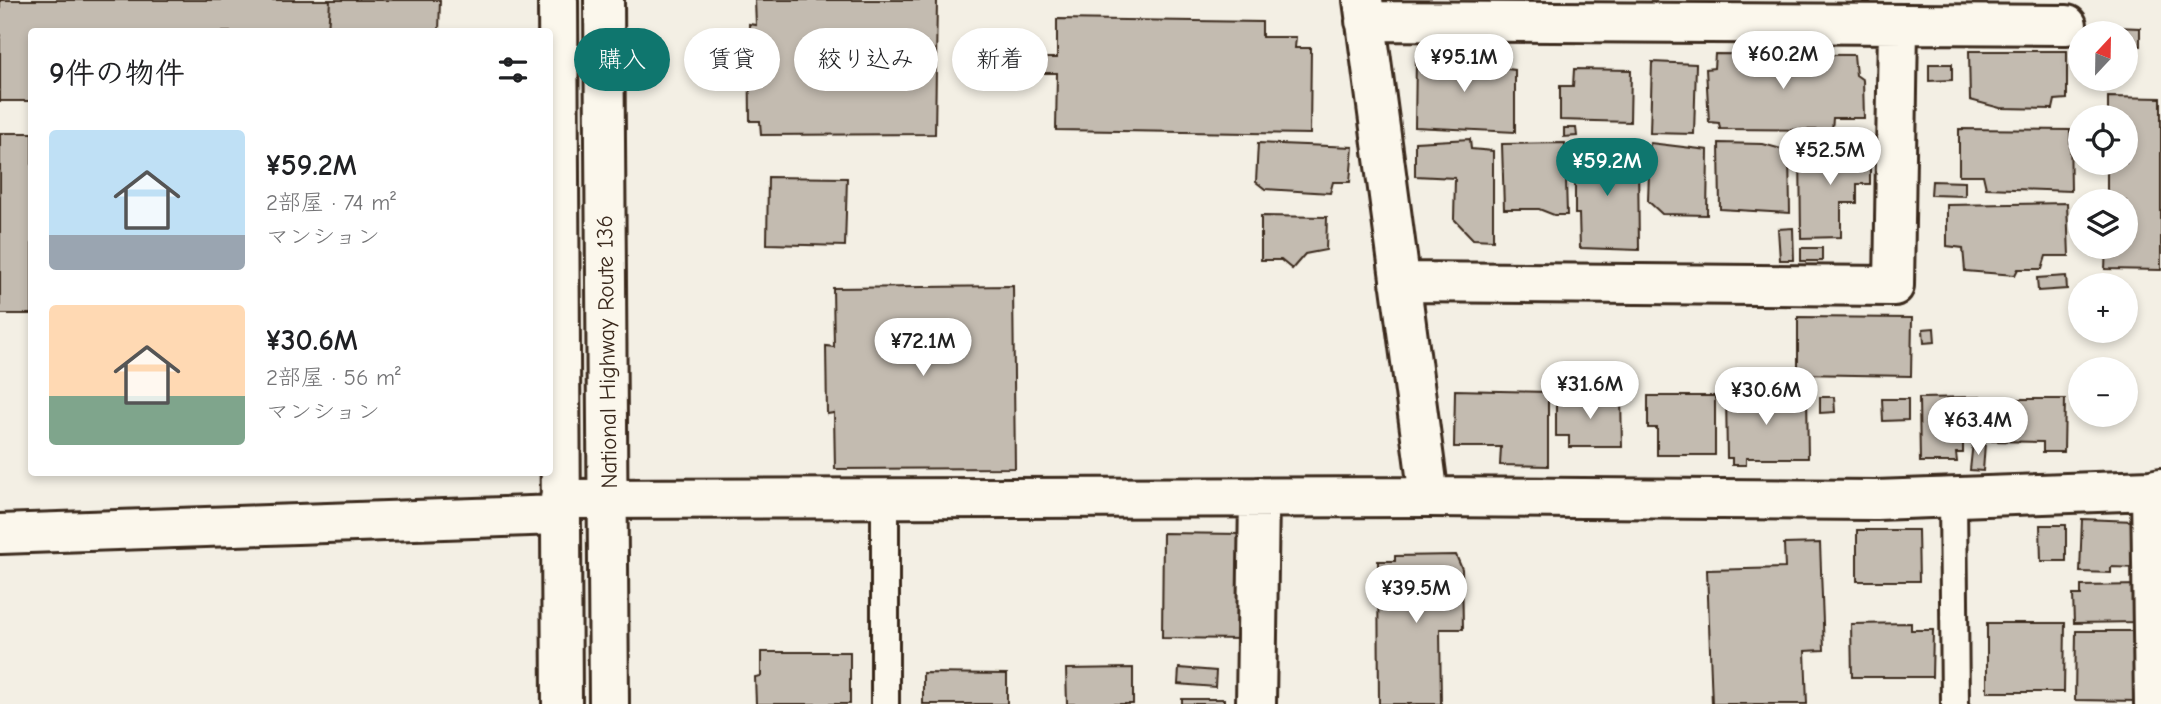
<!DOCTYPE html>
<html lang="ja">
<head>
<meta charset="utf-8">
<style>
  :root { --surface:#fff; --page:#f2f2f2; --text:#202124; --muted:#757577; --accent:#0f766e }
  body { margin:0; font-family:"Comic Neue","Klee One",sans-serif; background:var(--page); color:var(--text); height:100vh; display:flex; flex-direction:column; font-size:26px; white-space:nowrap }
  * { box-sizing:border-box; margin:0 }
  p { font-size:23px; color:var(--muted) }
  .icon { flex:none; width:38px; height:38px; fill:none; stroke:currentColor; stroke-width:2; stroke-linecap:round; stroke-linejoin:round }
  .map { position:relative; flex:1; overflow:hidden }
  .sheet { position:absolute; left:28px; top:28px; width:525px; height:448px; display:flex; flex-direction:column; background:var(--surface); border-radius:7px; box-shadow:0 4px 10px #0003 }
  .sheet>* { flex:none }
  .top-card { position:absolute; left:574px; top:28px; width:665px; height:63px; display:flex; gap:14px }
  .needle { width:46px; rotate:22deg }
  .controls { position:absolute; left:2068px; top:21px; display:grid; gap:14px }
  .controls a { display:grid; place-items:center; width:70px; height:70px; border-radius:50%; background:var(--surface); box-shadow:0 4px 10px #0003; font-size:35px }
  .price { position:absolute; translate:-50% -60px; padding:0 16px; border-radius:24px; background:#fff; color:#222; font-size:23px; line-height:46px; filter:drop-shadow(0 2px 4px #0008) }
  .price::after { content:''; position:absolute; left:50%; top:42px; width:21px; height:16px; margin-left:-10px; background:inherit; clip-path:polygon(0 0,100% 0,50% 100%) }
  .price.on { background:var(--accent); color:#fff }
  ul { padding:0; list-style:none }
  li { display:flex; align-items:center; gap:21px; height:175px; padding:0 21px }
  li span { display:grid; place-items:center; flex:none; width:196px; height:140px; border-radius:7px; color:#555 }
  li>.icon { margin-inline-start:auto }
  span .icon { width:84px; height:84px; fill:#fffc; stroke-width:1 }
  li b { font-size:30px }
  h2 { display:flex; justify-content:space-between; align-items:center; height:84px; padding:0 21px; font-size:30px }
  .pill { padding:0 24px; border-radius:32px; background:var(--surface); box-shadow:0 4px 10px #0003; font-size:24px; line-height:63px }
  .pill.on { background:var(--accent); color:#fff }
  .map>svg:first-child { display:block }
  .building { fill:#c3bbb0; stroke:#3b2a1e; stroke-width:2 }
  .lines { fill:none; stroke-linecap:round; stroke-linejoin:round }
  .service-casing { stroke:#3b2a1e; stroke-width:32 }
  .minor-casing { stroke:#3b2a1e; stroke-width:44 }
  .trunk-casing { stroke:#3b2a1e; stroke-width:44 }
  .service { stroke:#fbf7ec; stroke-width:26 }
  .minor { stroke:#fbf7ec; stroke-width:38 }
  .trunk { stroke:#fbf7ec; stroke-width:38 }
  .labels { text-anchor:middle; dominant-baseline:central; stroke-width:5; stroke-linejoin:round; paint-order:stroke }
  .street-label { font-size:23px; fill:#3b2a1e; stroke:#fbf7ec }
</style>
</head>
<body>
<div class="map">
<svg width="2161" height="704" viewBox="0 0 2161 704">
  <rect width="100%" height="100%" fill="#f3efe4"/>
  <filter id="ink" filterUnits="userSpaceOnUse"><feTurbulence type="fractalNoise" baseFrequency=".0143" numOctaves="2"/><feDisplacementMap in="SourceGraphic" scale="14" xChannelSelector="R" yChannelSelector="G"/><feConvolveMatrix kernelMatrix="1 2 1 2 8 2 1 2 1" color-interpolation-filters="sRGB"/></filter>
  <g filter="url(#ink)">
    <path class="building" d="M0 0H330L328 32H32V101H0Z
      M330 0H440L439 32H328Z
      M755 0H937L935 134 761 135 760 121H750L749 24 756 25Z
      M1057 19 1262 22V37H1296L1295 48H1311L1310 134 1056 130 1057 73H1034V58H1057Z
      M2090 26 2140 28V46H2126V33H2090Z
      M1438 50 1470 53 1476 65 1515 70V132L1415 127 1416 58 1435 59Z
      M1969 51H2067V99L2055 100 2053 109 2000 108 1970 100Z
      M1482 52 1501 53 1500 62 1482 61Z
      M1715 54 1854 55 1856 75 1863 80 1864 118H1833L1832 130 1720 129 1719 123 1709 122 1706 69 1714 68Z
      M1652 62 1696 64 1694 134 1650 133Z
      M1929 64H1952V80L1929 81Z
      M1574 69 1631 70 1630 122 1560 120V86H1573Z
      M2108 97 2161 98V270L2105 269 2106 247H2126V201H2107V163H2126V117H2108Z
      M1564 128H1576L1577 136 1564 137Z
      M1959 129 2070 130 2071 191 1986 188 1983 175H1959Z
      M0 133H32V314H0Z
      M1470 139 1471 149 1493 151V240L1473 239 1454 219 1455 178 1415 176V142Z
      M1258 143 1353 147 1350 182H1333L1330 193 1265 189 1256 182Z
      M1565 143 1567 215H1554L1539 209H1504L1502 144Z
      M1650 143 1708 150 1707 215 1662 214 1648 201Z
      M1719 143 1763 144 1789 151 1790 213 1720 209Z
      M1575 146 1628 149 1638 159 1639 250 1580 248 1579 214H1575Z
      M1870 148V184H1857V203H1841V237L1801 238 1800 149Z
      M768 177 847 178 845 246 767 244Z
      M1932 181 1965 182V196L1931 195Z
      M2067 203 2069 256H2046L2042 269H2018L2015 275 1965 271 1963 248 1947 246V205Z
      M1261 216 1327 217 1326 250 1305 254 1292 269 1281 260H1261Z
      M1793 228 1794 260H1780L1778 229Z
      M1801 248H1822V261H1801Z
      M2066 276 2067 289 2038 291 2037 278Z
      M1013 286 1015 468 835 469 834 413 827 414 826 346 834 347 833 288Z
      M1798 317 1912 318 1911 376 1798 374Z
      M1934 328 1935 342 1924 343 1923 329Z
      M1455 390 1548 392V466L1500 465 1501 447H1454Z
      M1726 394H1807L1808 458H1746V465H1732V458H1727Z
      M1556 396H1621L1622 447H1569V436H1556Z
      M1648 396H1715V455H1657V428H1648Z
      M1820 397H1834L1835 412 1820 413Z
      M1980 397V438H1963V453H1956L1957 462H1920L1919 398Z
      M1882 399H1908V420L1883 421Z
      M1993 399H2065L2064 452H2043V442L1992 441Z
      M1973 442 1985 443 1983 471 1970 470Z
      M2082 519 2135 521 2139 568 2111 567V573L2080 572Z
      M2040 525H2066V561H2041Z
      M1857 530H1918L1919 581H1857Z
      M1163 533 1242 534V639L1162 638Z
      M1820 543 1824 650 1805 651 1807 704H1712L1707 570 1785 568 1784 544Z
      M1456 555 1462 569 1463 629H1440L1441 704H1379L1378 561H1395V556Z
      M2139 585V622L2074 623 2073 595H2081V586Z
      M1911 623V630H1933L1932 677H1852L1851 624Z
      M1987 623H2065L2064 692H1987Z
      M2076 631H2139L2138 701 2075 700Z
      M761 652H850V704H756L755 677 761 676Z
      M1133 668V704H1067L1066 669Z
      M1179 668 1216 671 1215 687 1178 684Z
      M923 673 1007 674V704H923Z
      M1182 699H1224V704H1182Z"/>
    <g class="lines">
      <g class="service-casing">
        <path id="service" d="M1953 498 1955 704
          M885 704V498"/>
      </g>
      <g class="minor-casing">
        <path id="minor" d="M1363 0 1429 497
          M1365 21 2067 25
          M1400 282 1894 286 1898 25
          M2151 490 2154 704
          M560 499 1429 497 1876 500 2151 490 2161 488
          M0 534 559 515
          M1256 704 1259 497"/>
      </g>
      <g class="trunk-casing">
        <path id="trunk" d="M558 0 562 704
          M604 0 609 704"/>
      </g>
      <use href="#service" class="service"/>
      <use href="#minor" class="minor"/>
      <use href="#trunk" class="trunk"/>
    </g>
  </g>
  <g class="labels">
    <g class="street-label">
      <text transform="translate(607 352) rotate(-91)">National Highway Route 136</text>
    </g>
  </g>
</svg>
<div class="controls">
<a><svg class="needle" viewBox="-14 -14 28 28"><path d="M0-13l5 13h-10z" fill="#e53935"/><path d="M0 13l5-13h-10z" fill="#757577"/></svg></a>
<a><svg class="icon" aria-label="locate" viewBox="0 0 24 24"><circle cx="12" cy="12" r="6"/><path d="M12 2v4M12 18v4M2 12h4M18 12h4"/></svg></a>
<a><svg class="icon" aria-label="layers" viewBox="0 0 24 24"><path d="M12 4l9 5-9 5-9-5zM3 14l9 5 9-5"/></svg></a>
<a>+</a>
<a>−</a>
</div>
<b class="price" style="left:1783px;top:91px">¥60.2M</b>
<b class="price" style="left:1464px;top:94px">¥95.1M</b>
<b class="price" style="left:1830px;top:187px">¥52.5M</b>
<b class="price on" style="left:1607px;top:198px">¥59.2M</b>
<b class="price" style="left:923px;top:378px">¥72.1M</b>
<b class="price" style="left:1590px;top:421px">¥31.6M</b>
<b class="price" style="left:1766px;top:427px">¥30.6M</b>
<b class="price" style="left:1978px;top:457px">¥63.4M</b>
<b class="price" style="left:1416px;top:625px">¥39.5M</b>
<div class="top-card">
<a class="pill on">購入</a>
<a class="pill">賃貸</a>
<a class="pill">絞り込み</a>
<a class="pill">新着</a>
</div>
<section class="sheet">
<h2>9件の物件<svg class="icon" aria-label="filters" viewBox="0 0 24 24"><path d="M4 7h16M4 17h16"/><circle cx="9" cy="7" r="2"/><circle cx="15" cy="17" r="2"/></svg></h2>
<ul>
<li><span style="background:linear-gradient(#bfe0f5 75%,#9aa5b1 0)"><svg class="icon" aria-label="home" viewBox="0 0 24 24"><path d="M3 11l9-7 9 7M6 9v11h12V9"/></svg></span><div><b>¥59.2M</b><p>2部屋 · 74 m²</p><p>マンション</p></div></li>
<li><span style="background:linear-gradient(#ffd9b3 65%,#7fa58c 0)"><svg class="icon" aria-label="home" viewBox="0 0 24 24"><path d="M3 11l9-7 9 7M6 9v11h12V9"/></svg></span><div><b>¥30.6M</b><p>2部屋 · 56 m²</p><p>マンション</p></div></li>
</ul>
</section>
</div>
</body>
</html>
